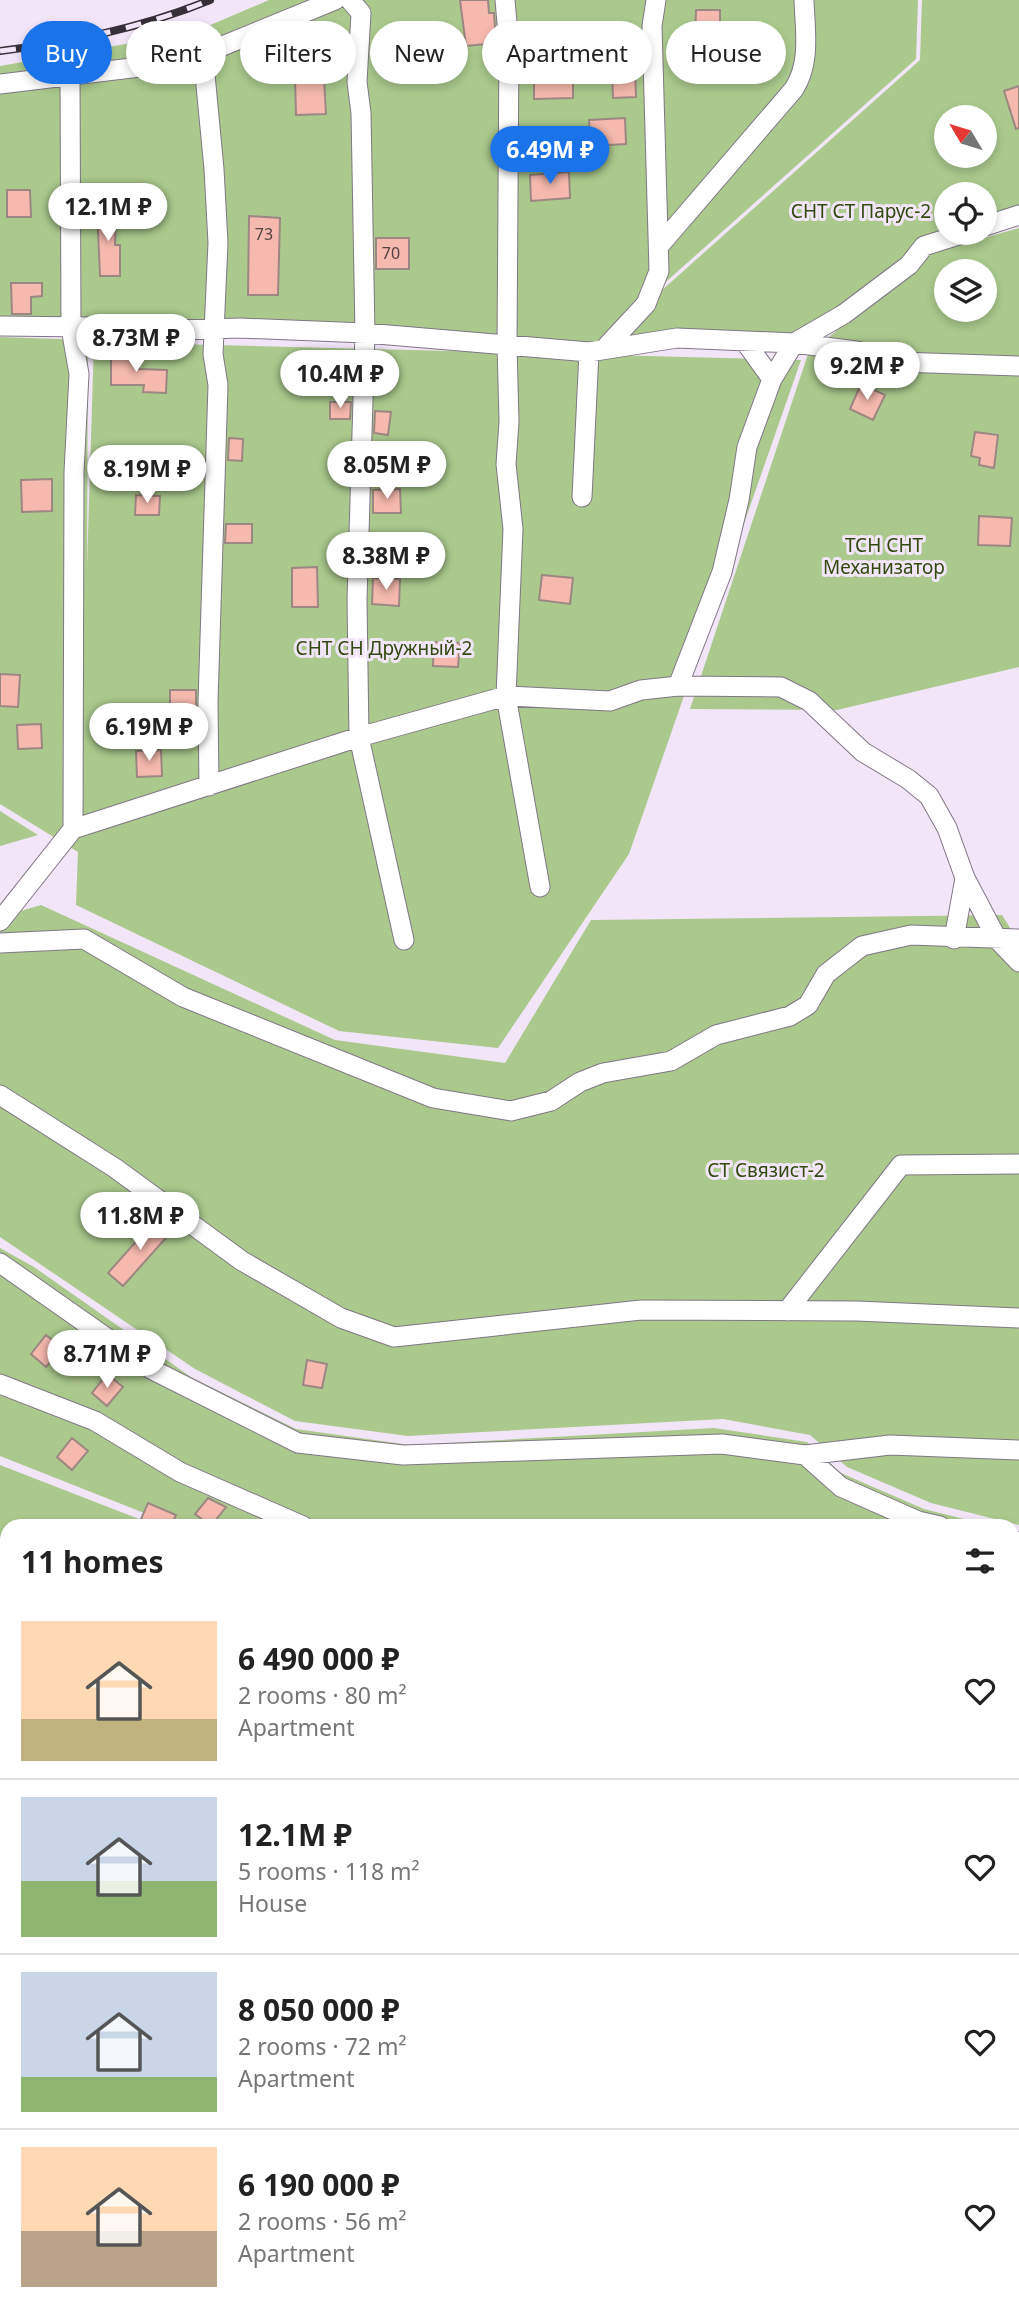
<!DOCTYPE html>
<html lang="en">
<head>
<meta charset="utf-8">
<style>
  :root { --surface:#fff; --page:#f2f2f2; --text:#222; --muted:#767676; --line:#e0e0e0; --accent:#1a73e8 }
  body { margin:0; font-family:"Noto Sans",sans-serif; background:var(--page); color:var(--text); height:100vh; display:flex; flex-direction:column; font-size:26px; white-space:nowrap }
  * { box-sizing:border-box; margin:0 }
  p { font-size:23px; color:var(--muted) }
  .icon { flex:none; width:38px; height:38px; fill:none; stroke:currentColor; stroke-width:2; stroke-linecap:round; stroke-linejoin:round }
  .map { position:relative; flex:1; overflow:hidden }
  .details { position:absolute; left:0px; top:1519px; width:1020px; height:798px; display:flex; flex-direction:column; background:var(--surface); border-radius:21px 21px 0 0; box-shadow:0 4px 10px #0003 }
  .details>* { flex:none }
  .top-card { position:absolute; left:21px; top:21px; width:978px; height:63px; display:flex; gap:14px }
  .needle { width:46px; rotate:308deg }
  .controls { position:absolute; left:934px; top:105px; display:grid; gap:14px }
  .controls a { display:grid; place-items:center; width:63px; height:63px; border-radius:50%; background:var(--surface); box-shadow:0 4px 10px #0003; font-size:35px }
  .price { position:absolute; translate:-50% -60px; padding:0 16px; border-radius:24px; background:#fff; color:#222; font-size:23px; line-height:46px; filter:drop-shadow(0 2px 4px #0008) }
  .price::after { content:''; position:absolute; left:50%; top:42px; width:21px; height:16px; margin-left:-10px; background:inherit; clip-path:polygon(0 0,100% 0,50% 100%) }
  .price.selected { background:var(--accent); color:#fff }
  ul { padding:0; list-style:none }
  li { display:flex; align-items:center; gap:21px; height:175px; padding:0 21px }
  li+li { border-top:2px solid var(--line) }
  li span { display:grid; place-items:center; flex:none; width:196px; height:140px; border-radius:0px; color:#555 }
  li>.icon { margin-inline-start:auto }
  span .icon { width:84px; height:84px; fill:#fffc; stroke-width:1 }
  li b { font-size:30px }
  h2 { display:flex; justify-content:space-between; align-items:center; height:84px; padding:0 21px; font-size:30px }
  .chip { padding:0 24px; border-radius:32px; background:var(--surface); box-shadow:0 4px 10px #0003; font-size:24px; line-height:63px }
  .chip.selected { background:var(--accent); color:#fff }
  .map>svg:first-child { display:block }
  .green { fill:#abc98d; fill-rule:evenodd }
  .building { fill:#f5b9ad; stroke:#9d8782; stroke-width:2 }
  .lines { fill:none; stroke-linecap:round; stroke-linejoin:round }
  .minor-casing { stroke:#817686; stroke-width:21 }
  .minor { stroke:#fff; stroke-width:19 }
  .rail-casing { stroke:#363038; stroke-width:8 }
  .rail { stroke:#f2e5f8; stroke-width:5; stroke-dasharray:16; stroke-linecap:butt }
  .labels { text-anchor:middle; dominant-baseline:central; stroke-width:6; stroke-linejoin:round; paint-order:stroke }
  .number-label { font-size:16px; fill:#544244 }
  .park-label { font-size:19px; fill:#314a0e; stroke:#f2e5f8 }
</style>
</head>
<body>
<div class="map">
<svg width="1019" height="2317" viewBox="0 0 1019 2317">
  <rect width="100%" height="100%" fill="#f2e5f8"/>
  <path class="green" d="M269 0H918L916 59 594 346 0 332V66L194 32Z
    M922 0H1019V224L928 251 803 352 605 341 920 60ZM947 117H985V156H947ZM947 194H985V233H947Z
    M1019 228V667L837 710 690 709 808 354 931 253ZM947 271H985V310H947Z
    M0 337 88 340 87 566 94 342 801 360 629 854 498 1048 339 1031 76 905 78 852 0 804Z
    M0 811 38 835 0 846Z
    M41 905 335 1040 505 1063 591 920 1002 915 1019 942V1525L931 1503 847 1467 810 1435 723 1419 408 1436 295 1421 195 1369 0 1237V917Z
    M0 1248 34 1267 191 1377 296 1429 410 1445 714 1428 807 1442 841 1473 924 1509 992 1526H177L0 1456Z
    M0 1465 157 1526H7V1751L0 1704Z
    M1013 1531 1019 1533V1737L1013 1736Z
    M1013 1745 1019 1747V2061L1013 2059Z
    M1013 2077 1019 2079V2317H783V2310H1013Z
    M434 2310H767V2317H444Z"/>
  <path class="building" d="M460 0H488L489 13H494L496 43 466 46Z
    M696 10H720V36H695Z
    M573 71V98L534 99V72Z
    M635 73 636 97 613 98 612 74Z
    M324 78 326 114 296 115 295 79Z
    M1019 86V128L1016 129 1004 91Z
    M625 118 626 144 591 146 589 120Z
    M569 172 570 198 531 201 530 175Z
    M7 190H30L31 217H7Z
    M97 208 116 209 115 245H120V276H100Z
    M249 216 280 218 278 295H248Z
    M376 238H409V269H376Z
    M11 283H42V296L31 297V314H12Z
    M111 353H139V369L167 370 166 393 143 392 144 385H111Z
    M861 384 885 395 873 420 850 409Z
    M330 402H351L350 419H330Z
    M375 411 391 412 388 435 374 433Z
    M975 432 998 435 994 468 979 465 980 458 971 456Z
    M229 438 243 439 242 461 228 460Z
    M52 479V511L22 512 21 480Z
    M400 489 401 513H373V490Z
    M136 495 160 496 159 515H135Z
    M979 516 1012 518 1010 546 978 545Z
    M226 524H252V543H225Z
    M317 567 318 607H292V568Z
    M542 575 573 578 570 604 539 600Z
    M373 578 400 579 399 606 372 604Z
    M434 642 460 643 458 667 433 666Z
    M0 674 20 675 18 707 0 706Z
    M170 690H196V710L170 709Z
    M41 724 42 748 18 749 17 725Z
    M161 750 162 776 137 777 136 751Z
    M158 1217 173 1230 123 1286 108 1273Z
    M46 1335 62 1348 46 1367 31 1354Z
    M307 1360 327 1364 322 1388 303 1385Z
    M107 1374 123 1387 107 1406 92 1393Z
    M72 1438 88 1451 72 1470 57 1457Z
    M208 1498 226 1507 211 1526 195 1514Z
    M148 1503 176 1515 171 1526H138Z"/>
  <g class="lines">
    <g class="minor-casing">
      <path id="minor" d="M350 0 361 13 357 82 361 113 365 333 357 600 359 737 404 940
        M505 0 509 45 507 345 509 422 506 464 513 529 506 696 540 887
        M203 54 214 169 218 243 213 354 218 385 208 702 209 786
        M0 84 164 64 203 54 335 0
        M985 226 1019 215
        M659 246 794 89C811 62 805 31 804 0
        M0 326 88 327 113 332 240 328 365 333 589 352 677 338 794 343 856 351 899 362 1019 366
        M746 343 772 379
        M606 347 646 304 659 271 652 26 656 0
        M582 497 589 352
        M678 686 722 572 739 500 747 447 772 379 794 343 844 314 909 265 924 246 965 233
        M73 829 359 737 506 696 610 701 641 690 678 686 781 687 809 701 863 752 908 779 929 796 947 828 965 878 997 939 1019 962
        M0 921 73 829 74 472 79 374 71 328 70 75
        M954 939 965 878
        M0 943 84 939 183 997 433 1098 511 1111 551 1101 580 1082 603 1073 671 1061 716 1035 790 1016 808 1005 826 974 862 946 911 935 1019 939
        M0 1095 115 1168 242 1261 341 1318 394 1337 641 1310 857 1311 1019 1318
        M0 1263 151 1369 298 1443 403 1455 722 1444 805 1455 890 1445 1019 1450
        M787 1311 901 1165 1019 1164
        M0 1384 95 1421 180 1472 303 1526
        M805 1455 841 1487 918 1521 940 1526
        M1013 1541 1019 1542
        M1013 1639 1019 1640
        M0 1662 7 1664
        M0 1723 7 1785
        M1013 1758H1019
        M0 1805 7 1797
        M1013 1920 1019 1921"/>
    </g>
    <use href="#minor" class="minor"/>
    <g class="rail-casing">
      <path id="rail" d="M0 51C72 42 142 28 210 0"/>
    </g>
    <use href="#rail" class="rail"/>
  </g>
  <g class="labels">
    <g class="number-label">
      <text x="264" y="234">73</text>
      <text x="391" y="253">70</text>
    </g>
    <g class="park-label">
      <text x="861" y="211">СНТ СТ Парус-2</text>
      <text x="884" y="545">ТСН СНТ<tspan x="884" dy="22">Механизатор</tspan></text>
      <text x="384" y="648">СНТ СН Дружный-2</text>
      <text x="766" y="1170">СТ Связист-2</text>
    </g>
  </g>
</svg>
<div class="controls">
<a><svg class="needle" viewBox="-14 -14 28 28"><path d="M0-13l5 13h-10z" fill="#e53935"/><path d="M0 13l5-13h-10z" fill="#767676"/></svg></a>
<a><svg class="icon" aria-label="locate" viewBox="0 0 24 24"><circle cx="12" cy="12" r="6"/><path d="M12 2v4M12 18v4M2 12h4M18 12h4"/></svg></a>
<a><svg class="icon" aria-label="layers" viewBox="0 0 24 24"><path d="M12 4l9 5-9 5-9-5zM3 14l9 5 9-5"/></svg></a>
</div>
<b class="price selected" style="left:550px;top:186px">6.49M ₽</b>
<b class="price" style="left:108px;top:243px">12.1M ₽</b>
<b class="price" style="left:136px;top:374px">8.73M ₽</b>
<b class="price" style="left:867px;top:402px">9.2M ₽</b>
<b class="price" style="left:340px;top:410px">10.4M ₽</b>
<b class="price" style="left:387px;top:501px">8.05M ₽</b>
<b class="price" style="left:147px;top:505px">8.19M ₽</b>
<b class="price" style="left:386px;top:592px">8.38M ₽</b>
<b class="price" style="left:149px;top:763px">6.19M ₽</b>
<b class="price" style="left:140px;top:1252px">11.8M ₽</b>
<b class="price" style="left:107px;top:1390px">8.71M ₽</b>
<div class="top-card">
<a class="chip selected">Buy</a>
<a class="chip">Rent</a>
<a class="chip">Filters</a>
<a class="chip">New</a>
<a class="chip">Apartment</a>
<a class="chip">House</a>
</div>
<section class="details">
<h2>11 homes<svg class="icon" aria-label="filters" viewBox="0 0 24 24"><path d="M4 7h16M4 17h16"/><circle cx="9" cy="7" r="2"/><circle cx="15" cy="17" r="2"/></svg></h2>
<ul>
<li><span style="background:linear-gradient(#ffd9b3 70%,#c2b280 0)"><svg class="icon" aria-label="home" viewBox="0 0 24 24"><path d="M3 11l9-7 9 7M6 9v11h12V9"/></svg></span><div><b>6 490 000 ₽</b><p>2 rooms · 80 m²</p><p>Apartment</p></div><svg class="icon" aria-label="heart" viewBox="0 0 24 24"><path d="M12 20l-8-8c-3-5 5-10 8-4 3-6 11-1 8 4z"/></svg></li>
<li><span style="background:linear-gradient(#c9d6e8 60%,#8fb573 0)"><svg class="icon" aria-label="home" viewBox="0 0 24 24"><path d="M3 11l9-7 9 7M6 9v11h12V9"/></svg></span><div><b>12.1M ₽</b><p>5 rooms · 118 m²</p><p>House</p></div><svg class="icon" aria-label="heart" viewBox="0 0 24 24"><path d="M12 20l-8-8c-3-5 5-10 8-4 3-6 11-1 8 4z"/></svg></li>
<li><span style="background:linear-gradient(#c9d6e8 75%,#8fb573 0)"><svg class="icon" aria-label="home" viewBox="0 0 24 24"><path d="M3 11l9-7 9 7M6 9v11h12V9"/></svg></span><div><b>8 050 000 ₽</b><p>2 rooms · 72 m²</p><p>Apartment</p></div><svg class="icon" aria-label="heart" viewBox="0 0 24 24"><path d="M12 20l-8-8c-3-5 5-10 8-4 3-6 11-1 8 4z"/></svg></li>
<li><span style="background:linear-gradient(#ffd9b3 60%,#b9a48a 0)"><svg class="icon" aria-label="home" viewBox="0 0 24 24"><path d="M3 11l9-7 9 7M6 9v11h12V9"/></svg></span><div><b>6 190 000 ₽</b><p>2 rooms · 56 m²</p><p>Apartment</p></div><svg class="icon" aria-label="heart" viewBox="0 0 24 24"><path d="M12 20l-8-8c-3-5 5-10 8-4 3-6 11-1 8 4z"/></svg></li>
</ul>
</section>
</div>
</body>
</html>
